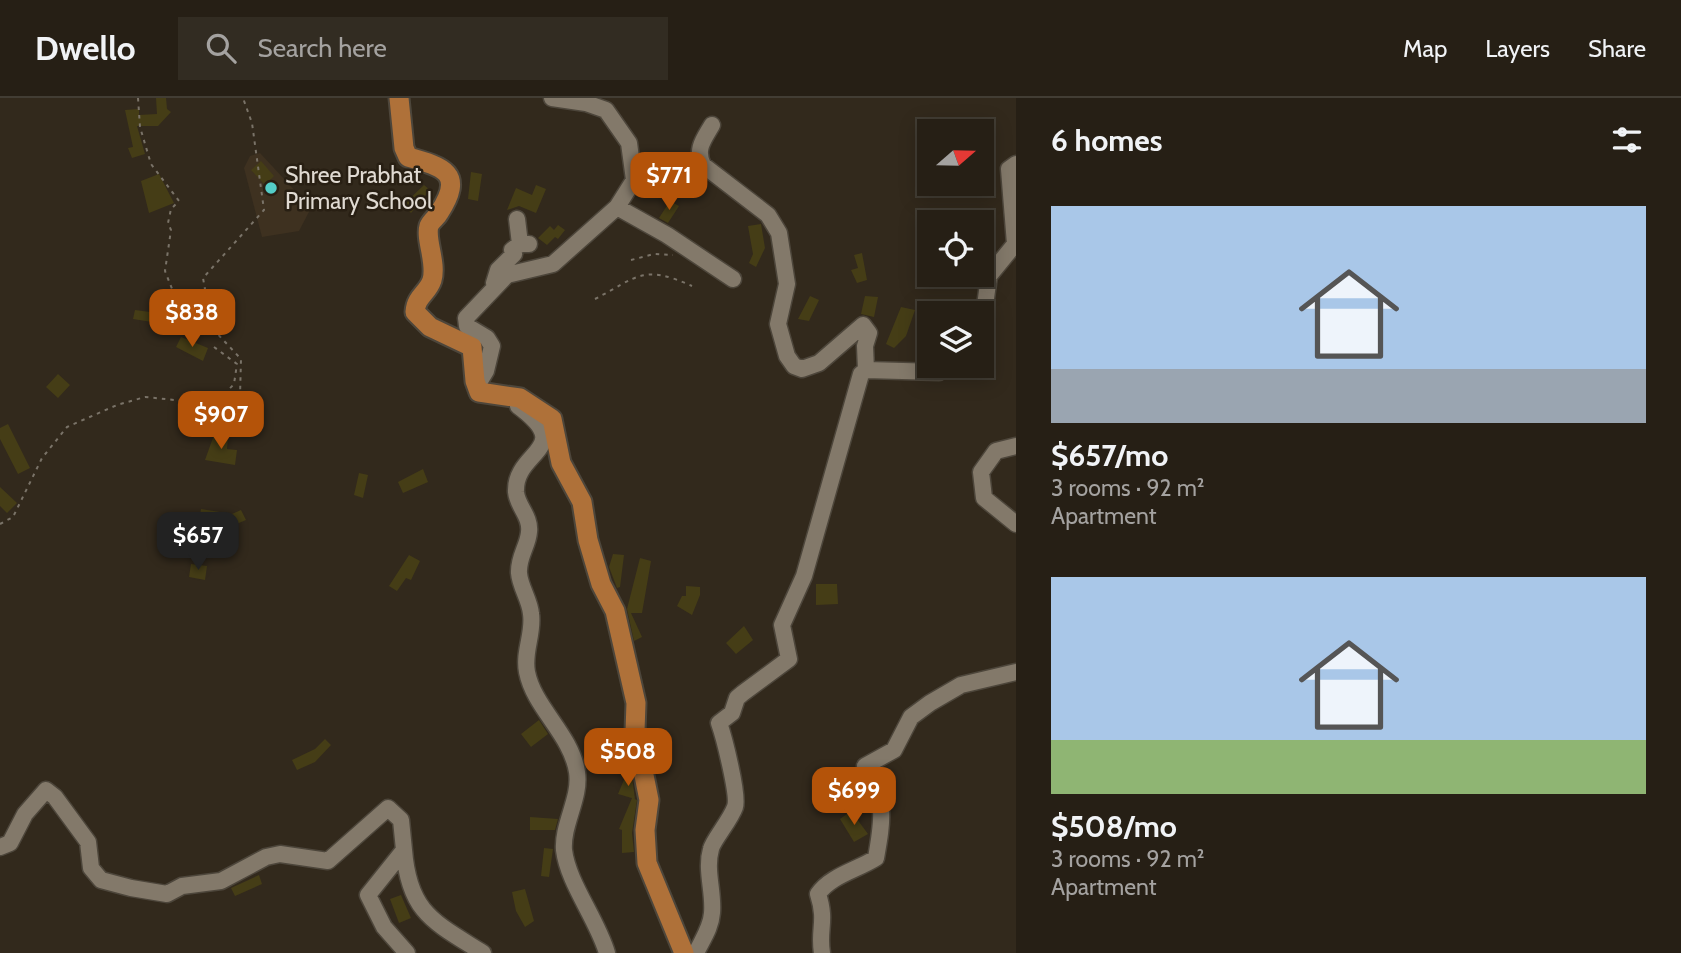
<!DOCTYPE html>
<html lang="en">
<head>
<meta charset="utf-8">
<style>
  :root { --surface:#261f15; --page:#322c22; --text:#f1f3f6; --muted:#a4a2a0; --line:#423d34; --accent:#b45309 }
  body { margin:0; font-family:Cabin,sans-serif; background:var(--page); color:var(--text); height:100vh; display:flex; flex-direction:column; font-size:26px; white-space:nowrap }
  * { box-sizing:border-box; margin:0 }
  p { font-size:23px; color:var(--muted) }
  .icon { flex:none; width:38px; height:38px; fill:none; stroke:currentColor; stroke-width:2; stroke-linecap:round; stroke-linejoin:round }
  .map { position:relative; flex:1; overflow:hidden }
  .details { display:flex; flex-direction:column; background:var(--surface); width:665px }
  .details>* { flex:none }
  .needle { width:46px; rotate:70deg }
  .buttons { position:absolute; left:917px; top:21px; display:grid; gap:14px }
  .buttons a { display:grid; place-items:center; width:77px; height:77px; border-radius:0px; background:var(--surface); box-shadow:0 4px 18px #0003,0 0 0 2px var(--line); font-size:35px }
  .price { position:absolute; translate:-50% -60px; padding:0 16px; border-radius:14px; background:var(--accent); color:#fff; font-size:23px; line-height:46px; filter:drop-shadow(0 2px 4px #0008) }
  .price::after { content:''; position:absolute; left:50%; top:42px; width:21px; height:16px; margin-left:-10px; background:inherit; clip-path:polygon(0 0,100% 0,50% 100%) }
  .price.active { background:#222; color:#fff }
  ul { padding:0; list-style:none }
  li { display:grid; align-content:center; gap:14px; height:371px; padding:0 35px }
  li span { display:grid; place-items:center; height:217px; border-radius:0px; color:#555 }
  li>.icon { margin-inline-start:auto }
  span .icon { width:126px; height:126px; fill:#fffc; stroke-width:1 }
  li b { font-size:30px }
  h2 { display:flex; justify-content:space-between; align-items:center; height:84px; padding:0 35px; font-size:30px }
  header { display:flex; align-items:center; gap:42px; box-sizing:border-box; height:98px; padding:0 35px; background:var(--surface); border-bottom:2px solid var(--line) }
  header strong { font-size:33px }
  nav { display:flex; gap:38px; margin-inline-start:auto; font-size:24px }
  .search { width:490px; height:63px; background:var(--page); display:flex; align-items:center; gap:18px; box-sizing:border-box; padding:0 24px; border-radius:0px; color:var(--muted); font-size:26px }
  main { display:flex; flex:1; min-height:0 }
  .map>svg:first-child { display:block }
  .built { fill:#3e3120 }
  .building { fill:#453d16 }
  .lines { fill:none; stroke-linecap:round; stroke-linejoin:round }
  .minor-casing { stroke:#4d463b; stroke-width:19 }
  .major-casing { stroke:#4d463b; stroke-width:23 }
  .path { stroke:#7a7368; stroke-width:2; stroke-dasharray:3.5 5; stroke-linecap:butt }
  .minor { stroke:#83796a; stroke-width:16 }
  .major { stroke:#af7139; stroke-width:19 }
  .poi-dot { fill:#54cdc7; stroke:#281f13; stroke-width:2.5 }
  .labels { text-anchor:middle; dominant-baseline:central; stroke-width:5; stroke-linejoin:round; paint-order:stroke }
  .poi-label { font-size:23px; fill:#e0dad2; stroke:#281f13; text-anchor:start }
</style>
</head>
<body>
<header>
<strong>Dwello</strong>
<div class="search"><svg class="icon" aria-label="search" viewBox="0 0 24 24"><circle cx="10" cy="10" r="6"/><path d="M15 15l6 6"/></svg>Search here</div>
<nav><a>Map</a><a>Layers</a><a>Share</a></nav>
</header>
<main>
<div class="map">
<svg width="1016" height="855" viewBox="0 0 1016 855">
  <rect width="100%" height="100%" fill="#32291c"/>
  <path class="built" d="M260 55 311 110 299 133 262 139 244 70 250 58Z"/>
  <path class="building" d="M156 0H166L167 11 171 14 158 28H137L145 56 132 60 128 50 133 49 125 12 139 11V17L157 16Z
    M261 63 274 78 265 87 251 72Z
    M471 74 482 76 478 103 468 101Z
    M159 76 174 105 149 115 141 83Z
    M424 87 430 92 411 115 403 107Z
    M536 87 546 91 536 115 519 108 507 112 516 90 532 97Z
    M670 103 679 108 668 125 659 120Z
    M761 126 765 150 756 169 749 165 753 156 748 128Z
    M558 127 565 132 558 141 555 139 547 147 538 140 550 128 554 132Z
    M862 155 867 182 857 185 851 172 858 170 854 157Z
    M810 198 819 202 809 223 798 221Z
    M865 198 878 199 874 219 861 216Z
    M901 209 915 212 906 238 894 250 886 246Z
    M135 212 173 217 171 227 133 221Z
    M181 239 208 250 203 263 176 249Z
    M58 276 70 287 58 300 46 289Z
    M8 326 30 370 18 376 0 341V330Z
    M214 337 228 339 227 351 237 352 235 367 205 362Z
    M423 371 428 384 403 395 398 384Z
    M359 375 368 377 363 400 354 397Z
    M0 389 17 405 7 415 0 408Z
    M201 411 232 416 241 412 246 422 234 427 199 424Z
    M613 456 624 457 620 489 617 490 609 469Z
    M409 457 420 463 411 482 406 480 397 493 389 488Z
    M640 460 651 463 642 515H631L642 539 634 543 627 511Z
    M191 466 207 468 205 482 189 479Z
    M816 486H837L838 506 816 507Z
    M686 488 700 489V497L692 517 677 508 682 498H686Z
    M744 528 753 542 736 556 726 545Z
    M539 622 548 636 531 649 521 636Z
    M325 641 331 647 315 664 297 672 292 662 315 651Z
    M626 677 632 679 635 701 618 696Z
    M632 700 637 702 632 735 634 754 622 755V732L619 731Z
    M851 713 868 736 854 744 840 721Z
    M530 719 558 721 555 732H530Z
    M544 750 553 751 549 779 541 778Z
    M259 777 262 786 235 798 231 790Z
    M525 791 534 823 525 829 516 813 512 794Z
    M401 797 411 820 399 825 390 801Z"/>
  <g class="lines">
    <g class="minor-casing">
      <path id="minor" d="M712 27C704 41 695 51 703 67L768 117 779 135 787 186 778 226 787 258 794 268 802 271 819 265 863 227 869 235 865 248 866 272
        M617 109 667 137 733 181
        M517 121 520 146
        M494 185 498 172 514 156 512 152 520 146H529
        M982 230 989 178 1015 146 1009 71 1016 66
        M477 288 486 273 492 248 487 240 467 228 466 220 507 177 553 166 617 109 634 82 629 45 606 12 586 5 552 0
        M518 308C577 352 514 352 516 394 517 408 531 418 529 434 528 448 518 459 519 475 520 489 530 502 531 516 534 535 523 554 527 574 534 610 571 636 577 674 581 700 562 726 564 752 568 785 597 821 607 855
        M1016 348 996 353 981 374 984 400 1016 426
        M0 749 10 745 25 716 46 692 55 699 88 744 91 770 101 782 131 790 167 796 182 788 221 783 266 759 280 756 328 763 388 710 401 722 404 752 368 797 384 829 407 855
        M404 752C409 815 434 824 483 855
        M696 855C702 842 711 830 712 815 714 794 705 772 711 751 713 742 730 723 735 709 739 698 724 639 719 625L732 615 737 600 743 595 789 561 782 527 804 478 861 276 866 272 939 274 945 268
        M822 855C818 831 827 824 818 796 830 778 857 772 876 760 883 721 886 703 865 668L894 652 911 619 930 605 961 587 1016 574"/>
    </g>
    <g class="major-casing">
      <path id="major" d="M399 0 404 50 408 59C444 69 465 75 439 115 437 119 431 123 429 128 425 141 437 165 432 182 428 195 416 198 415 214L430 229 472 249 475 283 479 294 520 300 552 321 561 365 582 404 588 442 601 486 615 513 636 605 635 633 649 702 645 732 647 765 684 855"/>
    </g>
    <path class="path" d="M138 0 140 29 151 66 179 103 171 111 168 125 171 132 165 173 176 201 171 213
      M631 162 654 156 673 157
      M595 201C639 178 643 166 692 188
      M214 249 237 266 234 286 218 303 232 302 240 298 241 261 212 230 203 180 264 112 252 25 243 0
      M0 426 13 419 42 360 67 329 117 307 145 299 214 306 217 304"/>
    <use href="#minor" class="minor"/>
    <use href="#major" class="major"/>
  </g>
  <circle class="poi-dot" cx="271" cy="90" r="7"/>
  <g class="labels">
    <g class="poi-label">
      <text x="285" y="77">Shree Prabhat<tspan x="285" dy="26">Primary School</tspan></text>
    </g>
  </g>
</svg>
<div class="buttons">
<a><svg class="needle" viewBox="-14 -14 28 28"><path d="M0-13l5 13h-10z" fill="#e53935"/><path d="M0 13l5-13h-10z" fill="#a4a2a0"/></svg></a>
<a><svg class="icon" aria-label="locate" viewBox="0 0 24 24"><circle cx="12" cy="12" r="6"/><path d="M12 2v4M12 18v4M2 12h4M18 12h4"/></svg></a>
<a><svg class="icon" aria-label="layers" viewBox="0 0 24 24"><path d="M12 4l9 5-9 5-9-5zM3 14l9 5 9-5"/></svg></a>
</div>
<b class="price" style="left:669px;top:114px">$771</b>
<b class="price" style="left:192px;top:251px">$838</b>
<b class="price" style="left:221px;top:353px">$907</b>
<b class="price active" style="left:198px;top:474px">$657</b>
<b class="price" style="left:628px;top:690px">$508</b>
<b class="price" style="left:854px;top:729px">$699</b>
</div>
<section class="details">
<h2>6 homes<svg class="icon" aria-label="filters" viewBox="0 0 24 24"><path d="M4 7h16M4 17h16"/><circle cx="9" cy="7" r="2"/><circle cx="15" cy="17" r="2"/></svg></h2>
<ul>
<li><span style="background:linear-gradient(#a9c7e8 75%,#9aa5b1 0)"><svg class="icon" aria-label="home" viewBox="0 0 24 24"><path d="M3 11l9-7 9 7M6 9v11h12V9"/></svg></span><div><b>$657/mo</b><p>3 rooms · 92 m²</p><p>Apartment</p></div></li>
<li><span style="background:linear-gradient(#a9c7e8 75%,#8fb573 0)"><svg class="icon" aria-label="home" viewBox="0 0 24 24"><path d="M3 11l9-7 9 7M6 9v11h12V9"/></svg></span><div><b>$508/mo</b><p>3 rooms · 92 m²</p><p>Apartment</p></div></li>
</ul>
</section>
</main>
</body>
</html>
